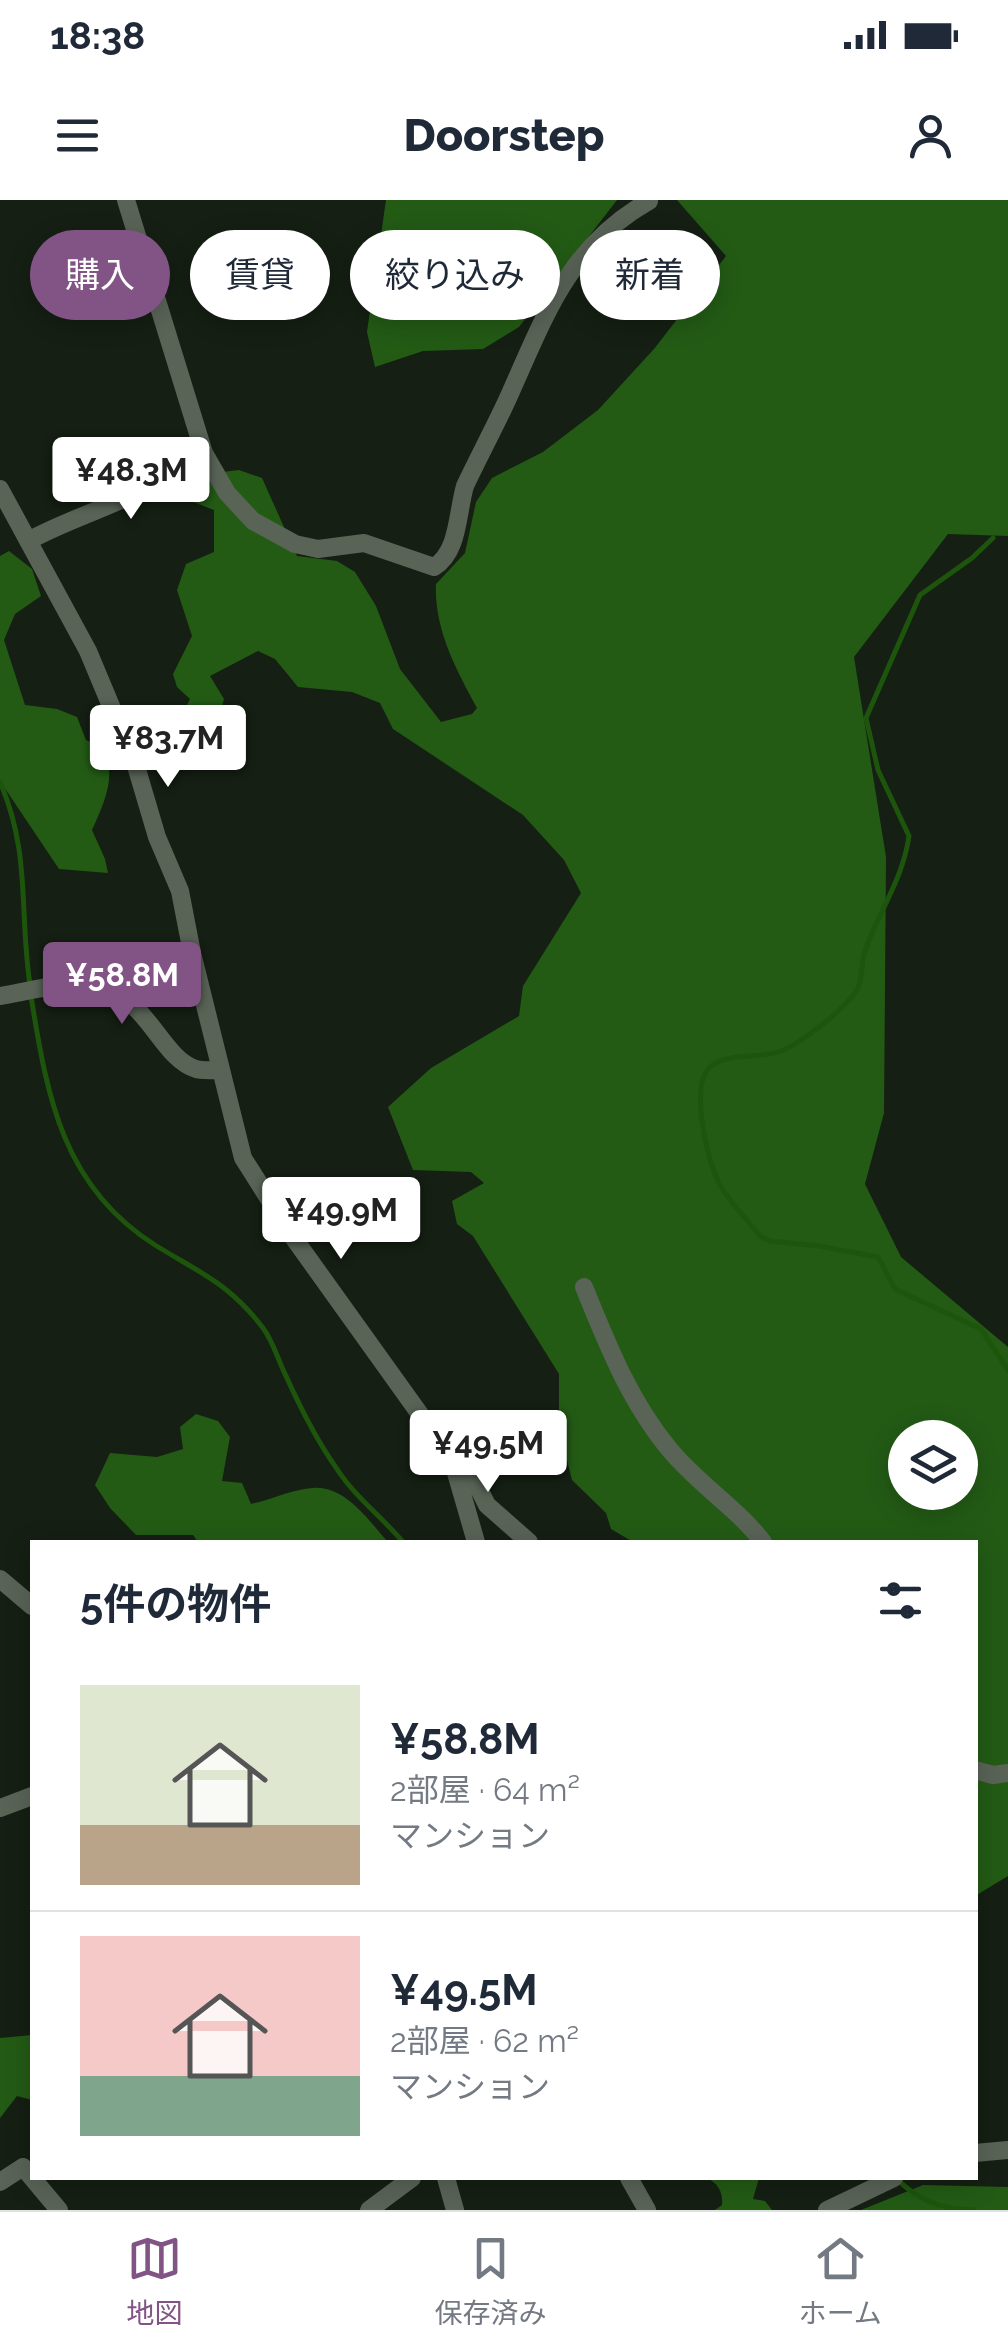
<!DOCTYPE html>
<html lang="ja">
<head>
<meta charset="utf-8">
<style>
  :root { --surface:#fff; --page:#f2f2f3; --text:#1f2937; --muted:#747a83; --line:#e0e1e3; --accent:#825385 }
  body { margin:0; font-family:Raleway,"Noto Sans JP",sans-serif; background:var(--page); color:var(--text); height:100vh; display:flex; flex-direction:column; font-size:38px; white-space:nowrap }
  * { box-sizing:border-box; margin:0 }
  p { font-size:32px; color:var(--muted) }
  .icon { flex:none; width:55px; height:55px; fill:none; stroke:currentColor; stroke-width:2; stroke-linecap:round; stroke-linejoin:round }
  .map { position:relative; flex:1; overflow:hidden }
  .sheet { position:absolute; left:30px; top:1340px; width:948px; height:640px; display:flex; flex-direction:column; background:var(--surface); border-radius:0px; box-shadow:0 5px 25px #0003 }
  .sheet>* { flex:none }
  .top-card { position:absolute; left:30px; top:30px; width:950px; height:90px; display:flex; gap:20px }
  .controls { position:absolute; left:888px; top:1220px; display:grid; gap:20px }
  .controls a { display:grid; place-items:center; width:90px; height:90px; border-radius:50%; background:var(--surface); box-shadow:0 5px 25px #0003; font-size:50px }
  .price { position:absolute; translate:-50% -85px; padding:0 22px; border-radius:10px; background:#fff; color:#222; font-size:32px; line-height:65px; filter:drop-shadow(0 2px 5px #0008) }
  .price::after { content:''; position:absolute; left:50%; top:60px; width:30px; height:22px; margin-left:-15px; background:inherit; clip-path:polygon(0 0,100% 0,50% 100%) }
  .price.selected { background:var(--accent); color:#fff }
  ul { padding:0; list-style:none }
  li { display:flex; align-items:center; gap:30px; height:250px; padding:0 50px }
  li+li { border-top:2px solid var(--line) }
  li span { display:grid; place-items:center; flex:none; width:280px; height:200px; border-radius:0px; color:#555 }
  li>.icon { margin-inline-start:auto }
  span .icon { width:120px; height:120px; fill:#fffc; stroke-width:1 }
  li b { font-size:42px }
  h2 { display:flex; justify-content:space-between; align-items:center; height:120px; padding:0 50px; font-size:42px }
  .tag { padding:0 35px; border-radius:45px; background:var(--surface); box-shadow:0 5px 25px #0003; font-size:35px; line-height:90px }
  .tag.selected { background:var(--accent); color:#fff }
  .status { display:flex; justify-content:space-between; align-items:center; height:70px; padding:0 50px; background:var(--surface); direction:ltr }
  .status svg { height:28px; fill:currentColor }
  header { display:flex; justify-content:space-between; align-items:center; height:130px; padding:0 50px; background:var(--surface); font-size:45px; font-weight:800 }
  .menu { display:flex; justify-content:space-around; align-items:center; height:140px; border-top:2px solid var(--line); background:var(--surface); font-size:28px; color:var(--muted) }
  .menu a { display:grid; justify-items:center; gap:5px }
  .menu .selected { color:var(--accent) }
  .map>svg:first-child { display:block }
  .forest { fill:#235b15; fill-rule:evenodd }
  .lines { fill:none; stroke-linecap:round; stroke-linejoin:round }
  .stream { stroke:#1d550d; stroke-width:5 }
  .minor { stroke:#596457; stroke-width:18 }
</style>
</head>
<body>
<div class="status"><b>18:38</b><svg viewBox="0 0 49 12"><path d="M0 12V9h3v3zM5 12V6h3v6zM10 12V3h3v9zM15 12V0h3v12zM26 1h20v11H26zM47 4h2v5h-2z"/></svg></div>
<header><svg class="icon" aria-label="menu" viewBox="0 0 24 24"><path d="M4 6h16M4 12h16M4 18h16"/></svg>Doorstep<svg class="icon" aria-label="person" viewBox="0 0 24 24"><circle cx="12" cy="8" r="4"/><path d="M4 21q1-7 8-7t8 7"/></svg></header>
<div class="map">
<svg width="1008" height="2010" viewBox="0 0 1008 2010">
  <rect width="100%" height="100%" fill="#151f13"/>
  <path class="forest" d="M386 0H617L519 127 483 149 423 151 375 167 367 132Z
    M677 0H1008V336L948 334 854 457 886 657 884 913 865 984 901 1057 1008 1147V1676L975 1696V1342H633L611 1329 606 1313 572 1280 559 1229V1174L473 1036 457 1024 452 1001 484 983 471 972 413 970 388 907 431 868 519 816 523 786 581 693 564 660 523 615 393 529 380 503 352 492 298 487 275 459 258 451 210 476 224 499 220 514 210 530 192 527 182 515 190 499 177 487 173 474 192 436 177 390 186 364 214 352V310L188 300 190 276 239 270 262 278 297 356 337 361 355 372 376 406 400 469 441 522 472 514 477 508C456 469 434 429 436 384L465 353 476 302 492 278 543 252 598 210 654 149 726 56ZM905 1238H960V1292H905Z
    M9 351 32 369 41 396 15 414 4 440 25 505 57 509 77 517 86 540C126 558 105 601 92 630L105 659 108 673 59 669 0 581V356Z
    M196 1214 218 1221 230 1237 222 1281 242 1283 251 1304C271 1300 293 1289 313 1288 345 1285 369 1321 388 1342H198L193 1335H136L110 1308 95 1285 110 1253 157 1257 183 1249 180 1227Z
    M32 1835V1900L17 1896 0 1918V1838Z
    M707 1978H759L753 1999 765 2001 772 2010H715L722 2005C723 1993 719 1984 707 1978Z
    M923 1985 1008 1987V2010H861Z"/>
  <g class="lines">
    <path class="stream" d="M993 338 972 358 920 395 866 518 878 570 909 636C903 679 879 711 865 751 861 762 863 778 858 788 848 807 801 843 781 851 759 860 725 851 708 869 691 889 707 959 718 981 727 1000 747 1019 760 1036L770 1041 819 1046 878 1057 895 1089 981 1129 1008 1170
      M0 582C31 653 19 712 30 785
      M31 796C47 897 63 987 155 1045 200 1073 229 1083 263 1128 273 1141 278 1160 286 1176 300 1207 317 1241 337 1269 355 1297 382 1317 403 1342
      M898 1980C918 2000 945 2010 974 2010"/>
    <path class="minor" d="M126 0 204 253 227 293 253 321 295 344 318 349 364 343 434 367C459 352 457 313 465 286 479 256 495 227 509 196 545 116 568 47 649 1
      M0 289 88 451 136 566 157 637 180 691 192 753 243 958 293 1037 452 1259 476 1342
      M28 341C72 317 121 304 164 279 178 272 191 262 204 253
      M0 796C25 792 70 780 94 785 148 795 160 858 196 869 202 871 213 870 220 870
      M584 1087C607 1144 630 1202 670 1250 698 1284 736 1307 763 1342
      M452 1259H464L487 1305 529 1342
      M0 1379 32 1406
      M975 1570 993 1575 1008 1573
      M0 1608 32 1596
      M975 1953 1008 1950
      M446 1978 455 2010
      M629 1978 647 2010
      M0 1982 23 1967 59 2010
      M369 2010 412 1978
      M827 2010 894 1978"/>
  </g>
</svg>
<div class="controls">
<a><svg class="icon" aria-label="layers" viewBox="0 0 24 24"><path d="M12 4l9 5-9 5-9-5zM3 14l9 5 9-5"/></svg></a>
</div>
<b class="price" style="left:131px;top:322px">¥48.3M</b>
<b class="price" style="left:168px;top:590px">¥83.7M</b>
<b class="price selected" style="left:122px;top:827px">¥58.8M</b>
<b class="price" style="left:341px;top:1062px">¥49.9M</b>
<b class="price" style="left:488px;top:1295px">¥49.5M</b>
<div class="top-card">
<a class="tag selected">購入</a>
<a class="tag">賃貸</a>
<a class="tag">絞り込み</a>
<a class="tag">新着</a>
</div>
<section class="sheet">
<h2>5件の物件<svg class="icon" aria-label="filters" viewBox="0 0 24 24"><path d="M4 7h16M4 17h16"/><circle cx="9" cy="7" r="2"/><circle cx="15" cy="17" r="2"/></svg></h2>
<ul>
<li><span style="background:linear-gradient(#dfe7d0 70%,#b9a48a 0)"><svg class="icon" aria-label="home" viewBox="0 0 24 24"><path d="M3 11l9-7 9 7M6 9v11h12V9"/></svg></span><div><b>¥58.8M</b><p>2部屋 · 64 m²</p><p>マンション</p></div></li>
<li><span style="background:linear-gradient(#f6c9c9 70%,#7fa58c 0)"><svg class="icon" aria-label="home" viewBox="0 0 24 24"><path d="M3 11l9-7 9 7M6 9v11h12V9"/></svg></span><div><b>¥49.5M</b><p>2部屋 · 62 m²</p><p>マンション</p></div></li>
</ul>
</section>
</div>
<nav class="menu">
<a class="selected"><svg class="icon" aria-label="map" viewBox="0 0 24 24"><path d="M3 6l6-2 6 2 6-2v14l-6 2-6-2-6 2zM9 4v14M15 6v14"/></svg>地図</a>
<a><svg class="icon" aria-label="saved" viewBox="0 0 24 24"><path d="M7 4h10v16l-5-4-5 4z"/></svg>保存済み</a>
<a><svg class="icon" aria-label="home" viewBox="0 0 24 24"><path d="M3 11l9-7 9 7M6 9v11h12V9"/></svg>ホーム</a>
</nav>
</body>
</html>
